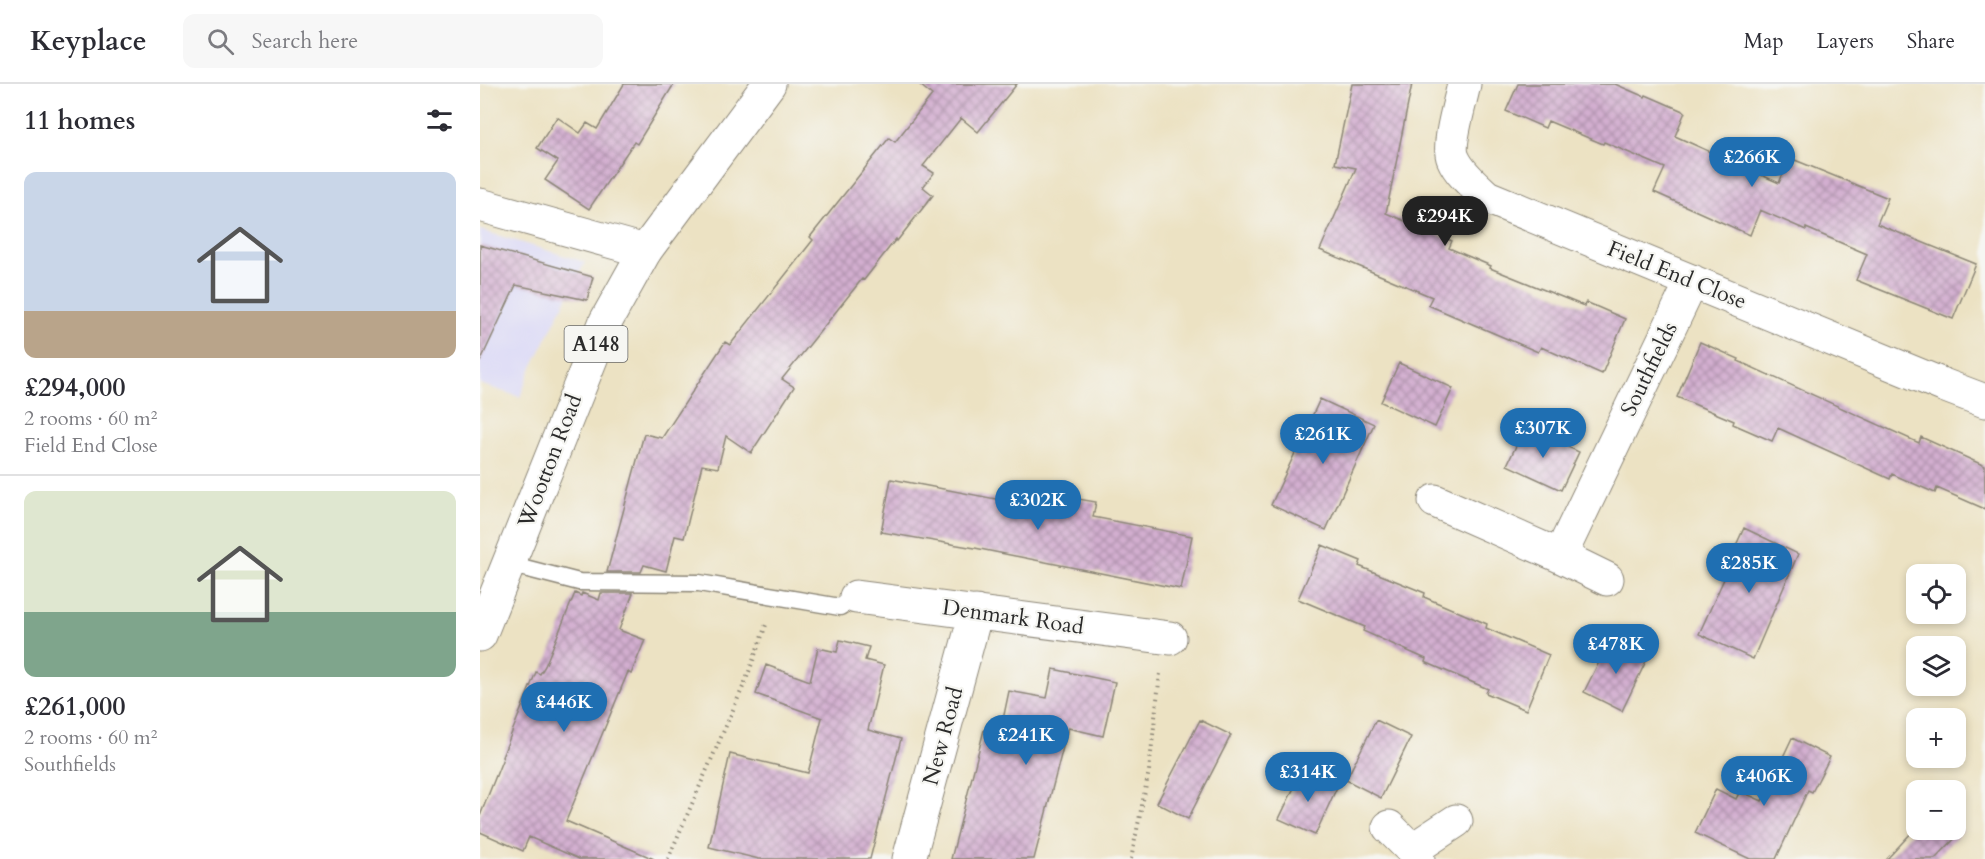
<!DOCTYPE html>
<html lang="en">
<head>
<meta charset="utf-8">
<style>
  :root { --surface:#fff; --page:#f7f7f7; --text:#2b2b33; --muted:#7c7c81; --line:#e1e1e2; --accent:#1f6fb2 }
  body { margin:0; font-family:Cardo,serif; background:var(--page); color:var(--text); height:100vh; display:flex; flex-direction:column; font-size:22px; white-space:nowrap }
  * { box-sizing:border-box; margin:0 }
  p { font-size:20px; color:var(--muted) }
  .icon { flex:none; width:33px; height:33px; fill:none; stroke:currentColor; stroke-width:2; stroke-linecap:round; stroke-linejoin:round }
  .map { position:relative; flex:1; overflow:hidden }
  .drawer { display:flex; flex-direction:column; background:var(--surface); width:480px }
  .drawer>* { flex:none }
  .buttons { position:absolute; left:1426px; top:480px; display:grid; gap:12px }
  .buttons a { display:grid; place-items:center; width:60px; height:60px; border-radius:12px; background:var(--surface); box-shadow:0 3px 9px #0003; font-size:30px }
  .price { position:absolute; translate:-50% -51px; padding:0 14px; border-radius:21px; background:var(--accent); color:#fff; font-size:20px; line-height:39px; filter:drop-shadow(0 2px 3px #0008) }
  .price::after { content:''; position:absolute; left:50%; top:36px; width:18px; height:14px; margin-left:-9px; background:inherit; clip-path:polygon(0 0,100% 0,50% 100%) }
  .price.active { background:#222; color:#fff }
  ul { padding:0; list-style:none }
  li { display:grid; align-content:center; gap:12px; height:318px; padding:0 24px }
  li+li { border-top:2px solid var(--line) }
  li span { display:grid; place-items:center; height:186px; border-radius:12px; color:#555 }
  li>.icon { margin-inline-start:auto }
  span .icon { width:108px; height:108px; fill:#fffc; stroke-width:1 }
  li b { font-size:26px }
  h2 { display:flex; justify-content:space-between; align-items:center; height:72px; padding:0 24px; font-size:26px }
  header { display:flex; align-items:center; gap:36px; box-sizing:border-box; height:84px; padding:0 30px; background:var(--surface); border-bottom:2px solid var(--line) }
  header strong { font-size:28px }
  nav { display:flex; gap:33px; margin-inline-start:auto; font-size:21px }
  .search { width:420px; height:54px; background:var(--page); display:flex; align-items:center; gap:15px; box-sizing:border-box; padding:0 21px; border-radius:12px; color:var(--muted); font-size:22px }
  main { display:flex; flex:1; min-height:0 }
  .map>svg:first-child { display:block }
  .built { fill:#d9d7f7 }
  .building { fill:url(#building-cross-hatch) }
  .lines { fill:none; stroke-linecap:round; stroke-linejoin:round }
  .lane-casing { stroke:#8c8677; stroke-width:19 }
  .street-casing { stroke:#8c8677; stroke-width:35 }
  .primary-casing { stroke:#8c8677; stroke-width:35 }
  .path { stroke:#8c8677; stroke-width:4; stroke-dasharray:1.5 4.5; stroke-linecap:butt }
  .lane { stroke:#fff; stroke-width:16 }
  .street { stroke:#fff; stroke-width:33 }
  .primary { stroke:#fff; stroke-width:33 }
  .labels { text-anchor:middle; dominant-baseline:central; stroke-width:4.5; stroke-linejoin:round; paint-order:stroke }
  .shield { fill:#f6f6f2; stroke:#686867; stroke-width:1.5 }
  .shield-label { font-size:21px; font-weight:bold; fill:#2b2b2b }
  .street-label { font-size:22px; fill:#2b2b2b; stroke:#f6f6f2 }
</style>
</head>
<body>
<header>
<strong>Keyplace</strong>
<div class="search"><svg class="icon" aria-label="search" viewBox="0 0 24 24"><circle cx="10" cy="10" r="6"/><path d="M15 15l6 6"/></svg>Search here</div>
<nav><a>Map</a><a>Layers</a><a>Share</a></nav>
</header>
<main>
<section class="drawer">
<h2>11 homes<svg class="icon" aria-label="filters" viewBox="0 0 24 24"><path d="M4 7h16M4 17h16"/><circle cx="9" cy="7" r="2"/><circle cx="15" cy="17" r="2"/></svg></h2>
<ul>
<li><span style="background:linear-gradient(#c9d6e8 75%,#b9a48a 0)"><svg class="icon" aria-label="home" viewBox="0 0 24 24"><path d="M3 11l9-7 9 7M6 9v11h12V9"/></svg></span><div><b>£294,000</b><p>2 rooms · 60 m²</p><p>Field End Close</p></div></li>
<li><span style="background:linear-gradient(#dfe7d0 65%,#7fa58c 0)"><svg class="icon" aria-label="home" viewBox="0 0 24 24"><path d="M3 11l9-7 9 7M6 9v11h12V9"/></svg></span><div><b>£261,000</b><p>2 rooms · 60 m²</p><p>Southfields</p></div></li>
</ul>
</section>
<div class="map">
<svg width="1505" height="775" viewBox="0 0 1505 775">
  <defs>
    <pattern id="building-cross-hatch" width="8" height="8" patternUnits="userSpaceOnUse" patternTransform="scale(1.5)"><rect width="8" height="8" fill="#d3afd0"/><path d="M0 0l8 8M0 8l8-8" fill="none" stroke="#ab8fa9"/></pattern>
  </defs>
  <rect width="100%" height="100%" fill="#f6f6f2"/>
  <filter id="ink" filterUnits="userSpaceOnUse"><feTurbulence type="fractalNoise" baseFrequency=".0167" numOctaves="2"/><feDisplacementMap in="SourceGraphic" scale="12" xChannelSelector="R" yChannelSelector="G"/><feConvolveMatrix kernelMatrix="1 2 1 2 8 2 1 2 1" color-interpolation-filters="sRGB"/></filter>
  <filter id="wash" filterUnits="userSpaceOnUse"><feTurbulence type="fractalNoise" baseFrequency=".008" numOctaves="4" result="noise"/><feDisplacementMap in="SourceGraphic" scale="24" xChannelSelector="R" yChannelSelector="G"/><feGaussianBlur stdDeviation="1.35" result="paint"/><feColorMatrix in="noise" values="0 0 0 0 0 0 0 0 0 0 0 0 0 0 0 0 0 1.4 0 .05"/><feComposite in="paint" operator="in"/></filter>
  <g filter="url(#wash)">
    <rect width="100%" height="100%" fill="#ece2c3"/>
    <path class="built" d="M0 146 105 178 49 289 40 313 0 300Z"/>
    <g id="blocks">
      <path class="building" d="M144 0H194L157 60 154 58 109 125 65 96 78 77 57 64 77 33 100 49 107 39 117 45Z
        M439 0H537L498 48 481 34 443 82 454 89 443 103 453 111 417 157 416 155 384 196 382 195 302 295 314 303 271 369 246 352 238 384 222 381 204 454 195 452 186 487 164 481 161 488H127L164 350 182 354 245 258 250 261 333 156 330 153 409 54 415 58 452 11Z
        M872 0H932L906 129 972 157 969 164 1011 182 1010 184 1104 222 1106 218 1145 235 1122 290 1061 263 1058 268 948 221 952 213 840 166 876 84 855 80Z
        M1038 0H1135L1165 13 1166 11 1205 28 1195 52 1299 99 1310 74 1408 114 1397 140 1496 180 1473 235 1376 196 1387 170 1326 144V146L1280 126 1270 151 1174 108 1185 84 1124 58 1123 60 1068 37 1065 44 1026 27Z
        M0 161 113 193 107 216 36 201 0 278Z
        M1220 258 1259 275 1258 277 1439 359 1441 353 1505 382V425L1457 404 1455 409 1412 390 1410 395 1298 344 1292 357 1253 340 1254 337 1197 313Z
        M919 279 973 304 955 343 901 318Z
        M840 315 894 340 846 446 791 421Z
        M1045 343 1099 368 1081 406 1027 381Z
        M411 395 526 417 529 403 616 418 613 433 712 452 701 505 495 464 401 448Z
        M1264 444 1318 470 1273 575 1219 550 1249 484 1246 483Z
        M842 461 881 477 879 482 945 509 944 513 1007 540 1006 544 1069 571 1046 626 1006 609 1008 605 945 578 946 575 883 547 885 543 818 515Z
        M95 509 101 512 102 509 119 516 121 509H153L139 546 165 556 151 590 148 588 86 737 174 775H99L49 753 43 767 0 748V732L23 674 22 673 56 588 60 590 65 582Z
        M1131 554 1168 573 1142 627 1104 608Z
        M360 556 389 563 385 576 404 581 388 646 421 655 390 775H279L229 763 250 670 328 689 342 634 276 610 286 581 330 597 338 564 357 568Z
        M573 585 635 598 623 652 588 644 554 775H471L504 646 520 650 529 607 567 614Z
        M720 636 751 651 708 735 677 719Z
        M896 636 931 653 901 714 866 696Z
        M1312 654 1350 673 1332 708 1328 706 1296 775H1270L1215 749 1236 705 1256 715 1260 707 1282 717Z
        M822 687 857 703 835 751 799 735Z
        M1434 746H1483L1455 775H1407Z"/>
    </g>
  </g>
  <g filter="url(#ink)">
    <use href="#blocks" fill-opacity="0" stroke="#8c8677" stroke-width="1.5"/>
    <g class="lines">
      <g class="lane-casing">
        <path id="lane" d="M29 480 99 498 219 499 360 523 376 513"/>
      </g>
      <g class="street-casing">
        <path id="street" d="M984 0C981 16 967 60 973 74 979 89 995 102 1007 113L1463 301 1505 317
          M0 121 165 167
          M955 417 1080 472 1212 197
          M1080 472 1127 495
          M376 513 690 554
          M909 743 932 766 938 775
          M932 766 976 737
          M429 775 496 528"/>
      </g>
      <g class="primary-casing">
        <path id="primary" d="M0 551 126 237 165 167 289 0"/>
      </g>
      <path class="path" d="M188 775 266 596 287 538
        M651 775 669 687 680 589"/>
      <use href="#lane" class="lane"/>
      <use href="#street" class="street"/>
      <use href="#primary" class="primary"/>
    </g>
  </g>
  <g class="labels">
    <rect class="shield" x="84.5" y="242" width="63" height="36" rx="4.5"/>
    <g class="shield-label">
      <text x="116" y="260">A148</text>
    </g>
    <g class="street-label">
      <text transform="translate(1197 191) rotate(22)">Field End Close</text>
      <text transform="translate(1169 285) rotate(-64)">Southfields</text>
      <text transform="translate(70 377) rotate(-69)">Wootton Road</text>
      <text transform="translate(533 533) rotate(8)">Denmark Road</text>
      <text transform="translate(463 652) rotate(-75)">New Road</text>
    </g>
  </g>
</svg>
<div class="buttons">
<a><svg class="icon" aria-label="locate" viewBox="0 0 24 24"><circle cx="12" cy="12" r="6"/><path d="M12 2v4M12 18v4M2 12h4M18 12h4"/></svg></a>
<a><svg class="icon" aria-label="layers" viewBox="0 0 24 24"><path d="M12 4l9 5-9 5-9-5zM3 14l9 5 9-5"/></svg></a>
<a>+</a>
<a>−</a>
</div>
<b class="price" style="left:1272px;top:104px">£266K</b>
<b class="price active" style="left:965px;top:163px">£294K</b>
<b class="price" style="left:1063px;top:375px">£307K</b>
<b class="price" style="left:843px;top:381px">£261K</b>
<b class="price" style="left:558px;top:447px">£302K</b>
<b class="price" style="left:1269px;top:510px">£285K</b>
<b class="price" style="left:1136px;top:591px">£478K</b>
<b class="price" style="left:84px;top:649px">£446K</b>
<b class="price" style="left:546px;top:682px">£241K</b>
<b class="price" style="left:828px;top:719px">£314K</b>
<b class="price" style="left:1284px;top:723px">£406K</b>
</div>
</main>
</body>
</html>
